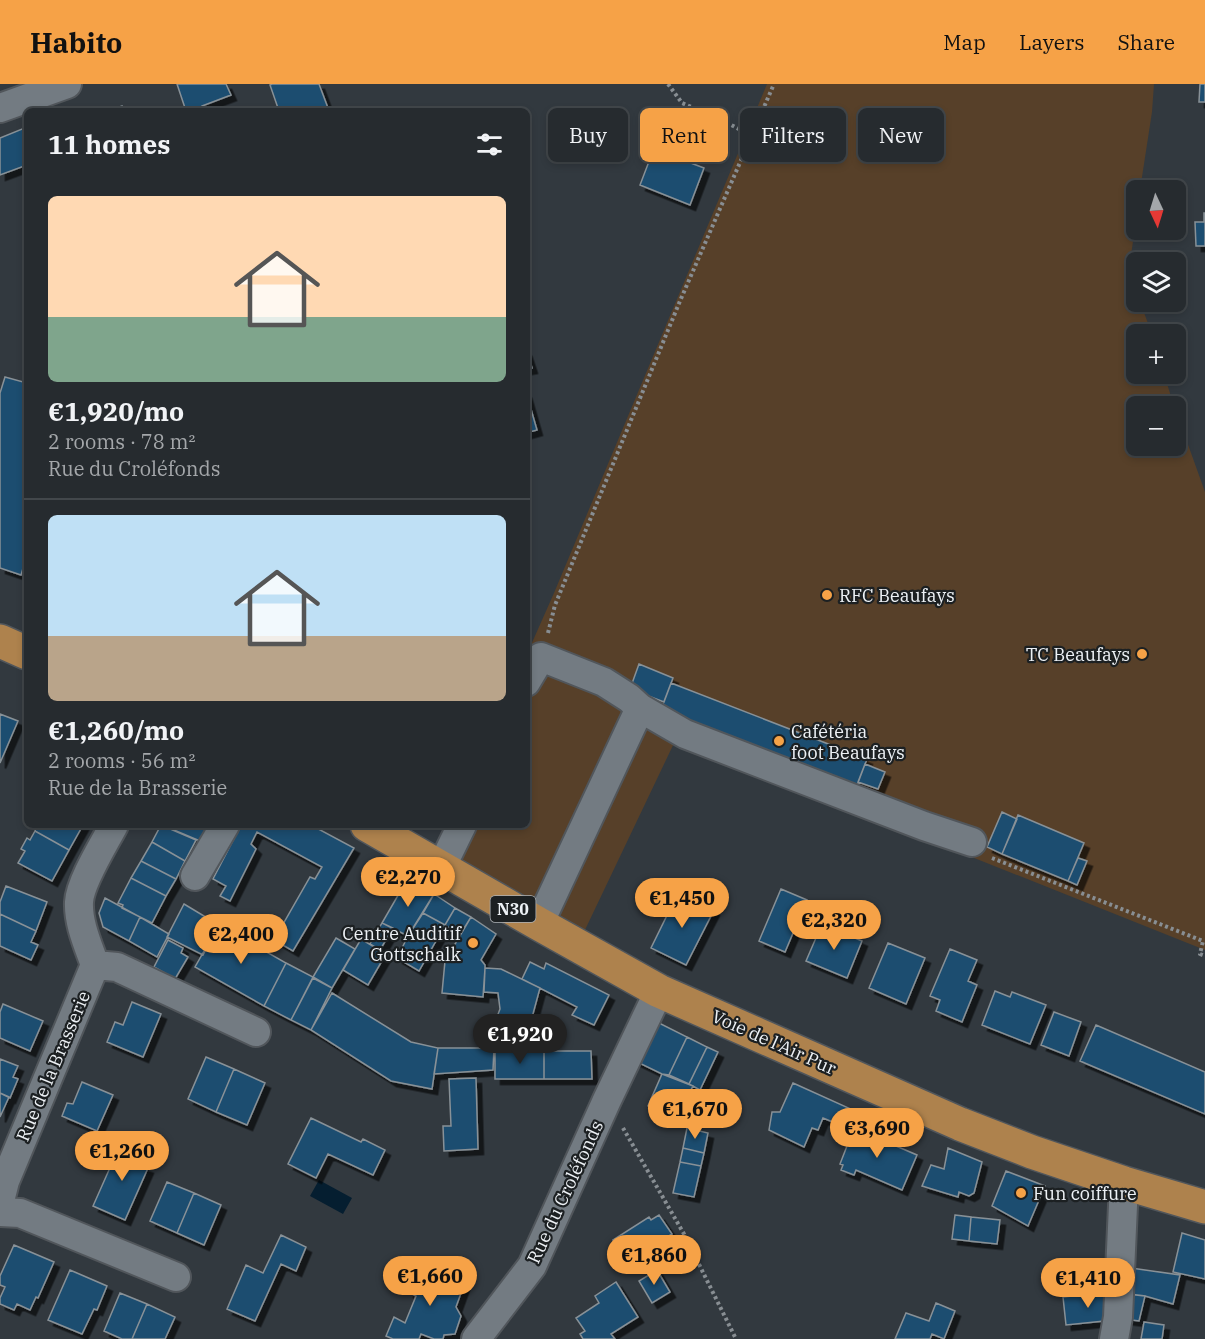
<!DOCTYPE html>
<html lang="en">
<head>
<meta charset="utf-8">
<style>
  :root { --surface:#262b2f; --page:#2e3337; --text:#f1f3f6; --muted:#a4a7aa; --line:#42474b; --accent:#f6a247 }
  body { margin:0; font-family:"IBM Plex Serif",serif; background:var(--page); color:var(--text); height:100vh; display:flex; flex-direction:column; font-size:22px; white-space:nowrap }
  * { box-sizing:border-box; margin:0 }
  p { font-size:20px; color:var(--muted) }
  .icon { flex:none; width:33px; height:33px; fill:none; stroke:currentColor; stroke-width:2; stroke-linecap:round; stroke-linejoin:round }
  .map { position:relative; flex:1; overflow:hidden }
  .panel { position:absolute; left:24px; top:24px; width:506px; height:720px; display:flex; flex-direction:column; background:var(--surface); border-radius:9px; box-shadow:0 3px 9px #0003,0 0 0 2px var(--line) }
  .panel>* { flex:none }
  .hud { position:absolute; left:548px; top:24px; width:567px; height:54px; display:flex; gap:12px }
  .needle { width:39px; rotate:176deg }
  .tools { position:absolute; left:1126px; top:96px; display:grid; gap:12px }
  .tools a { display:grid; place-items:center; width:60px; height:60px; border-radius:9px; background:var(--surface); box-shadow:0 3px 9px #0003,0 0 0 2px var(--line); font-size:30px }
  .price { position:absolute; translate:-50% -51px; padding:0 14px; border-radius:21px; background:var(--accent); color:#111; font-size:20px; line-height:39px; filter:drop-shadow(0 2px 3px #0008) }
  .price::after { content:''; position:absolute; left:50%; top:36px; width:18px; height:14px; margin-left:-9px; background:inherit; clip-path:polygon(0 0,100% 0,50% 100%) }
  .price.active { background:#222; color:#fff }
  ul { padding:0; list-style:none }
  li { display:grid; align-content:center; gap:12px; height:318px; padding:0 24px }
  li+li { border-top:2px solid var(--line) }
  li span { display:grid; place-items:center; height:186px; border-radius:9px; color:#555 }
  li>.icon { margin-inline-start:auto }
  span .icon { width:108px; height:108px; fill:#fffc; stroke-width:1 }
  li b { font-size:26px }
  h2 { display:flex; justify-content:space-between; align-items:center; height:72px; padding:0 24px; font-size:26px }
  .tag { padding:0 21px; border-radius:9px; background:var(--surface); box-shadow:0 3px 9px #0003,0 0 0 2px var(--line); font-size:21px; line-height:54px }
  .tag.active { background:var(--accent); color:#111 }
  header { display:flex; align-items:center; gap:36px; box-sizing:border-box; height:84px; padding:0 30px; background:var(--accent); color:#111 }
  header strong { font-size:28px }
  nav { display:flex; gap:33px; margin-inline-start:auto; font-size:21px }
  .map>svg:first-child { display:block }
  .green { fill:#574029 }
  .water { fill:#051e30 }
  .building { fill:#1d4d70; stroke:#889197; stroke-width:1.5; filter:url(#shadow) }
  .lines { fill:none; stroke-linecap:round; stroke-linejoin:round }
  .minor-casing { stroke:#51565b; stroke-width:32 }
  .major-casing { stroke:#51565b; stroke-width:36 }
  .path { stroke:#888e93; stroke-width:4; stroke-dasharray:3 3; stroke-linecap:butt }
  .minor { stroke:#737b82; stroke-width:28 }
  .major { stroke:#ae824d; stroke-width:33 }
  .poi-dot { fill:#f6a247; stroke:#1c2022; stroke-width:2 }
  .labels { text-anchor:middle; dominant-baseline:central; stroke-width:4.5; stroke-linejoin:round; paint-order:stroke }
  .shield { fill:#1c2022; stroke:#aeb2b6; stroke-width:1.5 }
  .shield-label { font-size:16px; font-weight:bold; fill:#edf1f5 }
  .poi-label { font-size:18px; fill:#edf1f5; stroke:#1c2022; text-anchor:start }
  .street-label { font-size:18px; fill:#edf1f5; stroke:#1c2022 }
</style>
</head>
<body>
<header>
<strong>Habito</strong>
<nav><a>Map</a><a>Layers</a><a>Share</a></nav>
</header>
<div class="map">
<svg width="1205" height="1255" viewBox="0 0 1205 1255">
  <defs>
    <filter id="shadow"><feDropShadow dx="5.5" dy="5.5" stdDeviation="0" flood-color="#0009"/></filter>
  </defs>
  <rect width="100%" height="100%" fill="#32393f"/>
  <path class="green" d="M767 0H1154L1152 28 1140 106H1137V129L1129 186 1137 209V218H1140L1152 250H1137V290H1164L1174 322H1137V362H1176V327L1205 408V866L676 655 584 848 439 764 449 741H526L527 570 554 509Z"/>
  <path class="water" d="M319 1096 352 1114 343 1130 310 1112Z"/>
  <path class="building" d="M177 0H226L231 11 202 22 203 27H186Z
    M272 0H319L328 24 320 27H279L270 1Z
    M1200 0H1205V18H1199Z
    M122 22 123 27H108Z
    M573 25 589 29 590 25 623 34 621 41H618L609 71 564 58Z
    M27 43V81L0 91V54Z
    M661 46 687 56 680 75 704 84 690 121 640 101Z
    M1204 129H1205V162H1196L1195 138H1204Z
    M526 266 532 284 526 285Z
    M5 293 27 299V471L21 491 0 484V309Z
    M526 308 537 346 526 349Z
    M639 580 673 594 664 618 630 605Z
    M671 599 867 675 856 704 660 628Z
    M0 630 18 637 0 679Z
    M865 680 885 688 878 705 858 698Z
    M1002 728 1017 735 1002 770 987 763Z
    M1018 731 1084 759 1068 797 1002 770Z
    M38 741H83L69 766 35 747Z
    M161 741 196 756 185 777 152 758Z
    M162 741H208L200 757Z
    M241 741H311L354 764 293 867 274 856 310 793 315 795 322 783 257 748 251 760 256 765 230 817 220 812 226 802 213 795Z
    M35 747 69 766 52 797 18 779 25 767 21 765 27 754 30 756Z
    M152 758 185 777 176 795 141 777Z
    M1078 774 1087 777 1077 801 1068 797Z
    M141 777 176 795 166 812 131 794Z
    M131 794 166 812 152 839 122 824 123 821 118 819Z
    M408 794 434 810 408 852 382 839Z
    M6 802 47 818 36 847 0 830V818Z
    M781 805 807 816 785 868 759 857Z
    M678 809 714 826 686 881 651 864Z
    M434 810 455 824 445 841 423 829Z
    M105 814 140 833 129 857 103 843 99 829Z
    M184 820 219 841 203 871 167 853Z
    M455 824 471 833 460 851 445 841Z
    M423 829 445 841 419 887 397 874 408 852Z
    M0 830 36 847 31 858 38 861 31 876 0 862Z
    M140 833 169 850 157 873 129 857Z
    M471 833 496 850 481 876 485 881V884L483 913 442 909 445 877Z
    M382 839 393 844 380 866 370 860Z
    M822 840 862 857 847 894 806 877Z
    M219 841 286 879 264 922 195 883Z
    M336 854 355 865 332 904 313 893Z
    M361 855 386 870 368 901 343 886Z
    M168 856 183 864 181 869 188 873 175 895 154 883Z
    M888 859 925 874 906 920 869 904Z
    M950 865 977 876 968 897 977 901 962 938 936 927 940 916 930 912Z
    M530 878 544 885 546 879 609 911 594 941 572 931 577 923 522 895Z
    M286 879 313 893 291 936 264 922Z
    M485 884 501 885 540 904 524 963 494 964 493 986 434 990 438 964H490L494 941 500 925 498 909 484 908Z
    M313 894 332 904 311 946 291 936Z
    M995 907 1010 913 1012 908 1046 921 1030 960 982 941Z
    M332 909 411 958 438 964 432 1005 391 997 311 946Z
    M132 918 161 930 143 973 107 958 115 938 123 941Z
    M3 920 43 937 30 967 0 954V928Z
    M1054 928 1081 938 1069 972 1041 961Z
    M655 937 687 953 669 991 662 990 635 977Z
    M1096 941 1205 988V1030L1080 977Z
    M687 953 707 963 689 1000 669 991Z
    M707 963 718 968 700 1006 689 1000Z
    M544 967H591L592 995H544Z
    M544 967V995H495V968Z
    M206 973 234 985 216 1028 188 1015Z
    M0 975 18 982 13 993 18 995 10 1014 0 1009Z
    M234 985 265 999 247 1041 216 1028Z
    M662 990 693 1002 675 1036 648 1022Z
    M476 994 478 1065 444 1067 443 1042H451L449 995Z
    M82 998 113 1011 97 1047 62 1032 67 1019 73 1020Z
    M793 999 853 1026 845 1043 823 1034 818 1046 812 1044 804 1063 769 1046 772 1028H780Z
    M0 1009 9 1013 0 1033Z
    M311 1034 361 1058 363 1055 385 1066 373 1091 328 1070 316 1094 288 1080Z
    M687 1044 708 1049 704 1069 683 1064Z
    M854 1044 917 1071 902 1106 856 1086 854 1091 841 1086 843 1081 840 1080Z
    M121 1059 148 1070 142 1082 148 1084 125 1136 93 1122Z
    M683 1064 704 1069 701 1082 680 1078Z
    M948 1064 982 1078 974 1109 969 1112 959 1108 958 1113 922 1102 931 1081 944 1085Z
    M680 1078 701 1082 694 1113 673 1109Z
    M1006 1087 1045 1102 1028 1142 992 1122Z
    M167 1098 194 1109 177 1149 150 1137Z
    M194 1109 221 1121 204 1161 177 1149Z
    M659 1131 672 1150 628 1179 613 1156 649 1133 651 1136Z
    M955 1131 971 1133 969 1157 952 1155Z
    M971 1133 1000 1136 997 1160 969 1157Z
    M1182 1149 1205 1156V1195L1173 1188Z
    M281 1151 306 1163 296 1187 281 1180 255 1237 227 1225 246 1181 263 1189Z
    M14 1161 54 1178 38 1214 36 1213 30 1226 17 1220 14 1226 0 1220V1214L5 1203 0 1201V1192Z
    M1107 1175 1110 1208 1073 1211 1070 1179Z
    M419 1180 465 1198 456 1223 461 1232 455 1250 444 1251 443 1255H434L421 1250 419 1255H393L386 1252 394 1233 405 1239 416 1212 408 1208Z
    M1131 1184 1180 1191 1173 1220 1145 1212 1127 1210Z
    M70 1186 107 1202 97 1226 94 1225 82 1250 48 1236Z
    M657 1186 670 1208 652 1219 639 1197Z
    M616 1198 638 1233 611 1250 615 1255H583L580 1250 585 1247 576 1234 599 1219 595 1212Z
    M1110 1208 1114 1236 1066 1241 1063 1213Z
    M120 1209 147 1220 132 1255H122L104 1247Z
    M1129 1210 1145 1212 1139 1237 1125 1235Z
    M936 1219 955 1227 944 1255 932 1250 930 1255H895L906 1229 929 1237Z
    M147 1220 175 1233 165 1255H132Z
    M1144 1238 1164 1241 1162 1255H1141Z"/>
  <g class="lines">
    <g class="minor-casing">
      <path id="minor" d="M0 24 67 0
        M526 598 541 573 604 598 629 614 640 624 685 650 924 742 972 758
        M441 784 462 741
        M195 792 225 741
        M539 840 640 624
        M95 881 117 883 256 948
        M0 1117 5 1097 95 881C88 861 78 839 79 818 80 798 104 760 114 741
        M0 1128 20 1129 176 1193
        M476 1255 532 1182 607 1016 659 907
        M1114 1255 1118 1233 1124 1099"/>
    </g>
    <g class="major-casing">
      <path id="major" d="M0 557 27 569
        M367 741 539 840 659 907 960 1040 1032 1068 1124 1099 1205 1123"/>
    </g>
    <path class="path" d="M668 0 682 19 720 35 752 52
      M548 549 555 521 680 217 774 0
      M992 774 1203 857 1200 870 1205 872
      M623 1044 684 1150 736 1255"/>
    <use href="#minor" class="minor"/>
    <use href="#major" class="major"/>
  </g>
  <g class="poi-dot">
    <circle cx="827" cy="511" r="6"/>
    <circle cx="1142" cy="570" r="6"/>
    <circle cx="779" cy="657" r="6"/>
    <circle cx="473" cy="859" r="6"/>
    <circle cx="1021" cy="1109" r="6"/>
  </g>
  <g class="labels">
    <rect class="shield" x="490.5" y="812" width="45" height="26" rx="4.5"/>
    <g class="shield-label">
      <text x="513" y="825">N30</text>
    </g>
    <g class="poi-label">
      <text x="839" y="511">RFC Beaufays</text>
      <text x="1130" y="570" text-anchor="end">TC Beaufays</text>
      <text x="791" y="647">Cafétéria<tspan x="791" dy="21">foot Beaufays</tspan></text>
      <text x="461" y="849" text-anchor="end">Centre Auditif<tspan x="461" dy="21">Gottschalk</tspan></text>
      <text x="1033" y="1109">Fun coiffure</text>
    </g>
    <g class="street-label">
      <text transform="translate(774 958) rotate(24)">Voie de l'Air Pur</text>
      <text transform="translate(53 982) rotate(-67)">Rue de la Brasserie</text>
      <text transform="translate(565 1108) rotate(-65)">Rue du Croléfonds</text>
    </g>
  </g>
</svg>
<div class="tools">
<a><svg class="needle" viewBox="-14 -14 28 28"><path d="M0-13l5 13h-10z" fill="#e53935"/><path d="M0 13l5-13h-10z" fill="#a4a7aa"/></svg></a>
<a><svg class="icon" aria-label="layers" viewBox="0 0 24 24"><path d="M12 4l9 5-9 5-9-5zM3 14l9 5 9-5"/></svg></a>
<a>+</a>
<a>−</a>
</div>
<b class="price" style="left:408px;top:824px">€2,270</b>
<b class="price" style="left:682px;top:845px">€1,450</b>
<b class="price" style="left:834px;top:867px">€2,320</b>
<b class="price" style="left:241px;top:881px">€2,400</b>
<b class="price active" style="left:520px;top:981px">€1,920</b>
<b class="price" style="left:695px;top:1056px">€1,670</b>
<b class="price" style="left:877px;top:1075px">€3,690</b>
<b class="price" style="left:122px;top:1098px">€1,260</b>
<b class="price" style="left:654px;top:1202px">€1,860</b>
<b class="price" style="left:430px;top:1223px">€1,660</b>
<b class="price" style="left:1088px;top:1225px">€1,410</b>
<div class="hud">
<a class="tag">Buy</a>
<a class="tag active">Rent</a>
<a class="tag">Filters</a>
<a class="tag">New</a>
</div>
<section class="panel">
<h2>11 homes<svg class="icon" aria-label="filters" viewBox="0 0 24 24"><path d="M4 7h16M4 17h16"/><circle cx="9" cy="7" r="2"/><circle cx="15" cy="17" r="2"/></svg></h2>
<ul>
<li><span style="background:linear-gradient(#ffd9b3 65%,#7fa58c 0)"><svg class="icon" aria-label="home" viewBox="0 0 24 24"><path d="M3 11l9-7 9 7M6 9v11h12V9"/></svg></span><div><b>€1,920/mo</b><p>2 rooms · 78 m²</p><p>Rue du Croléfonds</p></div></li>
<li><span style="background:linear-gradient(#bfe0f5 65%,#b9a48a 0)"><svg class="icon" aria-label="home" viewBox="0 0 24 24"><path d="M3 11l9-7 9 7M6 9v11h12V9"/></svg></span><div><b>€1,260/mo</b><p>2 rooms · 56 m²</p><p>Rue de la Brasserie</p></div></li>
</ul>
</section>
</div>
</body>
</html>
